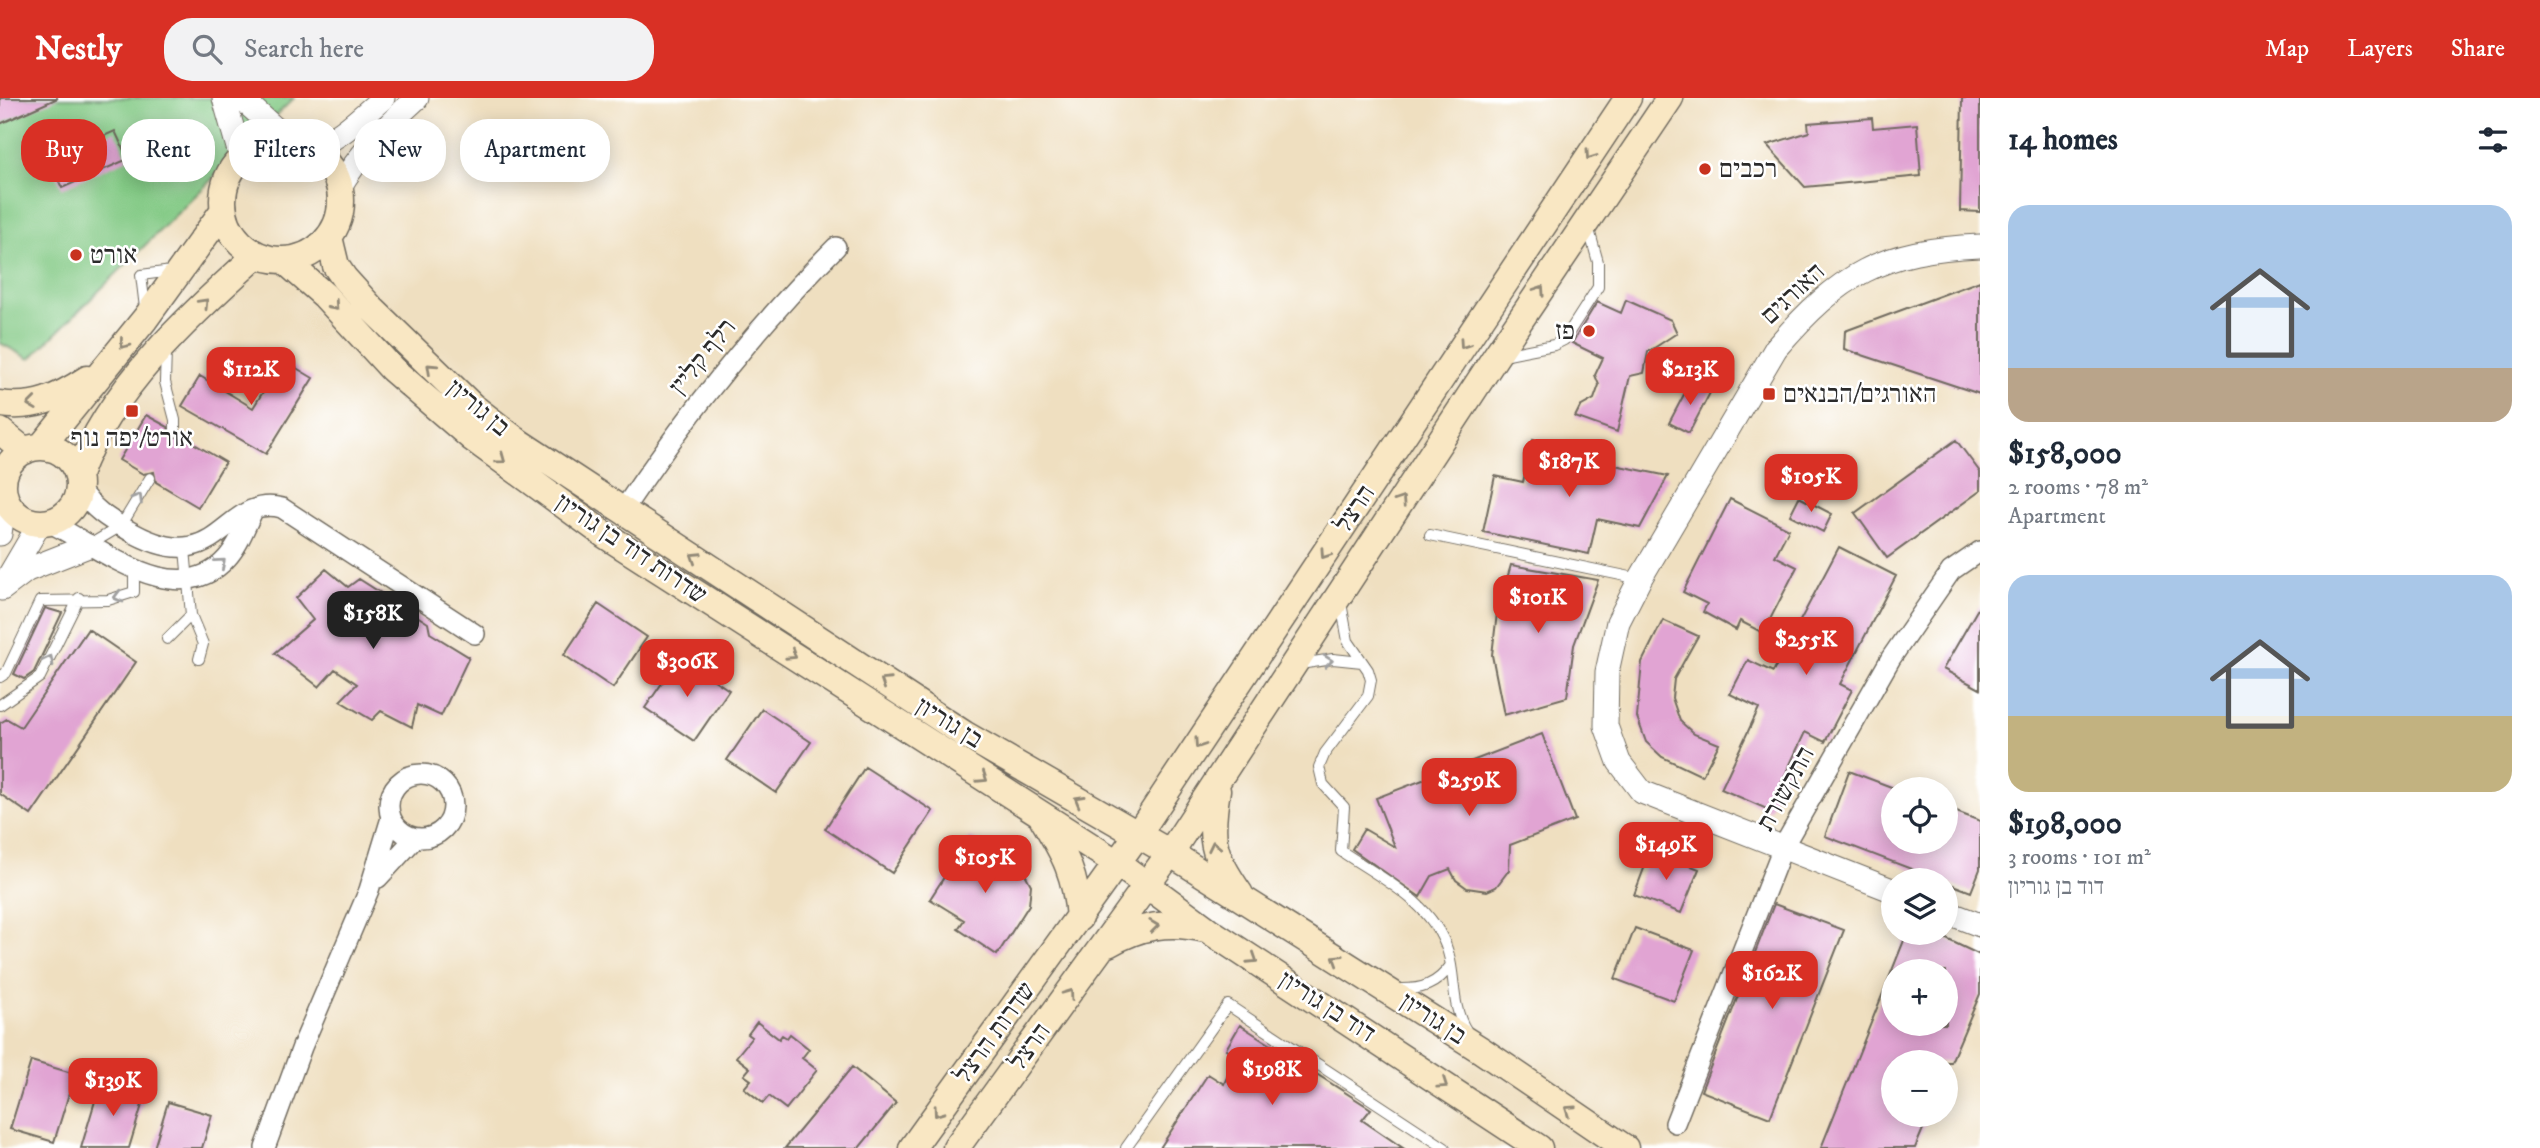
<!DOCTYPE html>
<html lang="en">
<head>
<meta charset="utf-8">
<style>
  :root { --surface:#fff; --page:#f2f2f3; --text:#1f2937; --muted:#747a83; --accent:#d93025 }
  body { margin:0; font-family:"IM FELL DW Pica","Frank Ruhl Libre",serif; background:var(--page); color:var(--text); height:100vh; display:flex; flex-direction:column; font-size:26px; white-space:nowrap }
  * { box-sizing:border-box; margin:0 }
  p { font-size:23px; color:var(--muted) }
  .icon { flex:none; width:38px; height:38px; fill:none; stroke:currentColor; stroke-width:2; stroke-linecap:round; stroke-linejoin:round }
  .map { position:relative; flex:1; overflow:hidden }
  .panel { display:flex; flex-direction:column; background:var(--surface); width:560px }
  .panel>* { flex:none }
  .hud { position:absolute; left:21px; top:21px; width:665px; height:63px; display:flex; gap:14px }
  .tools { position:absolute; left:1881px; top:679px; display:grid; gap:14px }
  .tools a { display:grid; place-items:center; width:77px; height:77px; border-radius:50%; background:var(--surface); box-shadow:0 4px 18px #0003; font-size:35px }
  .price { position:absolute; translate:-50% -60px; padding:0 16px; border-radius:14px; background:var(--accent); color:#fff; font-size:23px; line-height:46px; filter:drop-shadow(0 2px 4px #0008) }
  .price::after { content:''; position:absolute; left:50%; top:42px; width:21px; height:16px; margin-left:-10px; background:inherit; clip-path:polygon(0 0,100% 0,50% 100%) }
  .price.on { background:#222; color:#fff }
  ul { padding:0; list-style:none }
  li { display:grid; align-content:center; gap:14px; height:371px; padding:0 28px }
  li span { display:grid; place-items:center; height:217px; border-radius:21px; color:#555 }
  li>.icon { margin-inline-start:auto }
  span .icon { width:126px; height:126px; fill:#fffc; stroke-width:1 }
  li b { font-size:30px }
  h2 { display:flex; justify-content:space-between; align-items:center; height:84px; padding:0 28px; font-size:30px }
  .tag { padding:0 24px; border-radius:28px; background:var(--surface); box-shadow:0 4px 18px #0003; font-size:24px; line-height:63px }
  .tag.on { background:var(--accent); color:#fff }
  header { display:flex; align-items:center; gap:42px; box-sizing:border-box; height:98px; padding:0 35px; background:var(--accent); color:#fff }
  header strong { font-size:33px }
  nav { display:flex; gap:38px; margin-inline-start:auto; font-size:24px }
  .search { width:490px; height:63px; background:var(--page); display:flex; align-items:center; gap:18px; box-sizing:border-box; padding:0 24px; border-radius:28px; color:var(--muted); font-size:26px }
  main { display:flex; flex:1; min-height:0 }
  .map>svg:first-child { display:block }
  .green { fill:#82c984; stroke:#567a58; stroke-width:2 }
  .building { fill:#e1a4d3; fill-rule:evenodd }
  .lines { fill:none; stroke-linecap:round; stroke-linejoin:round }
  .service-casing { stroke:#706a5f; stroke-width:12 }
  .minor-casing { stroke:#706a5f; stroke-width:22 }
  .tertiary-casing { stroke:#706a5f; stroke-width:25 }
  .secondary-casing { stroke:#706a5f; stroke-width:29 }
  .service { stroke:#fff; stroke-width:10 }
  .minor { stroke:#fff; stroke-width:19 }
  .tertiary { stroke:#fff; stroke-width:23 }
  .secondary { stroke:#f9e7c3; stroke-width:26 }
  .oneway { stroke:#928977 }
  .oneway2 { stroke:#a0a0a0 }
  .poi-dot { fill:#c8321e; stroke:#fff; stroke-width:2.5 }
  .labels { text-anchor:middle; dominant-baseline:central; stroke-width:5; stroke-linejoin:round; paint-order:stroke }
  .poi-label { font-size:26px; fill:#2b2b2b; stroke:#fff; text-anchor:start }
  .street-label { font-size:26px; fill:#2b2b2b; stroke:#fff }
</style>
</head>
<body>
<header>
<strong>Nestly</strong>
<div class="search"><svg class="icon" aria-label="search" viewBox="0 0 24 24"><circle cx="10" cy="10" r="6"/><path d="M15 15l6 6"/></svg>Search here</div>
<nav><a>Map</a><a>Layers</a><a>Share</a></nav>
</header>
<main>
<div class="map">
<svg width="1980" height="1050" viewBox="0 0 1980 1050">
  <rect width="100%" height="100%" fill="#fff"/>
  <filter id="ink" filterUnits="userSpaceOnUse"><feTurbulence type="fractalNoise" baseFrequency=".0143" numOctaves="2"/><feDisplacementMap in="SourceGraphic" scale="14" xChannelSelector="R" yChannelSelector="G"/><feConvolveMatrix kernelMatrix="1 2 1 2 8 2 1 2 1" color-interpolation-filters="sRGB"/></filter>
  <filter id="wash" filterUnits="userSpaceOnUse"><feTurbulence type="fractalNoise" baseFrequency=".00686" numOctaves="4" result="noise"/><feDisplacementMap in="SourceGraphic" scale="28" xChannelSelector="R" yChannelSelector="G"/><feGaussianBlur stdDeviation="1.57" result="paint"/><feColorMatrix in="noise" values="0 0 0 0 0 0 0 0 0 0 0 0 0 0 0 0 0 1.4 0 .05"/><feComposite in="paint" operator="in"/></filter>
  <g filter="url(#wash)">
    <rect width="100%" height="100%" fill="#efdfc0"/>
    <path class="green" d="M0 0H294L30 261 0 245Z"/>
    <g id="blocks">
      <path class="building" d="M0 0H58L0 26Z
        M1962 0H1980V114L1960 113Z
        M1872 20 1873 30 1917 26 1921 78 1805 89 1767 47 1809 34 1808 25Z
        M115 33 128 61 62 90 49 62Z
        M1980 183V296L1844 251 1845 233Z
        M1626 202 1671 222 1677 235 1648 254 1644 275 1630 278 1617 334 1575 319 1580 309 1594 301 1599 287 1595 277 1603 260 1572 245 1597 204 1621 215Z
        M283 262 313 280 266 356 182 308 200 278 253 310Z
        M1691 283 1711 293 1689 335 1669 325Z
        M146 317 168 329 171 340 181 338 225 364 198 409 156 384 154 374 143 376 119 362Z
        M1533 342 1573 351 1571 358 1668 378 1640 430 1597 421 1589 456 1483 434 1495 378 1523 384Z
        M1956 342 1980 374V393L1887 460 1855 415Z
        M1799 399 1832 416 1823 434 1790 417Z
        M1730 401 1789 431 1775 458 1797 469 1763 535 1740 523 1736 532 1703 514 1707 506 1683 494Z
        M1839 449 1896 478 1840 586 1852 592 1825 644 1805 634 1769 712 1721 691 1759 610 1730 596 1748 562 1773 574Z
        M1511 467 1598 482 1574 547 1567 599 1504 617 1492 557 1497 515Z
        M326 471 348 489 359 481 428 525 430 535 469 559 441 618 417 607 412 629 381 613 372 622 340 603 357 586 335 571 319 589 275 555 313 522 296 500Z
        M598 506 647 539 613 590 564 557Z
        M1980 507V591L1943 571Z
        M45 510 62 515 34 574 24 581 14 576Z
        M1663 522 1698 538 1674 581 1672 600 1680 623 1694 636 1719 646 1702 678 1662 659 1646 644 1637 619 1642 564Z
        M88 531 136 564 31 717 0 696V625L7 621 21 629Z
        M680 559 729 592 694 643 645 610Z
        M762 611 811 644 776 695 727 662Z
        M1542 636 1575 722 1510 747 1509 772 1496 789 1487 793 1467 790 1456 782 1450 771 1432 778 1420 799 1352 751 1364 731 1395 749 1376 700Z
        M865 669 933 713 892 775 825 731Z
        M1849 673 1894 690V744H1946V710L1980 723V771L1971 794 1825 738Z
        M970 739 1024 774 1031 787 1029 807 997 857 958 831 964 822 930 801Z
        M1651 752 1699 771 1681 815 1634 797Z
        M1774 806 1844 832 1770 1020 1701 993Z
        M1635 830 1694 852 1674 903 1615 881Z
        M1907 835H1934L1980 857V896L1951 964H1894V1017H1929L1915 1050H1821ZM1894 873H1946V926H1894Z
        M757 924 779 941 782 937 787 940 790 936 809 951 802 960 817 972 786 1011 769 998 763 1005 744 990 751 982 744 977 750 970 736 959 752 939 748 936Z
        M1240 927 1371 1011 1362 1022 1403 1050H1160L1208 976 1224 986 1236 959 1226 951Z
        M31 963 75 976 54 1044 10 1031Z
        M852 969 896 1005 859 1050H785Z
        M101 983 145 997 129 1050H81Z
        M168 1004 212 1017 202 1050H154Z"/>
    </g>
  </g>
  <g filter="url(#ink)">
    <use href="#blocks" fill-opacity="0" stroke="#706a5f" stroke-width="2"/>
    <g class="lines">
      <g class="service-casing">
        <path id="service" d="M145 210 141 177 172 173
          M166 252 165 284 175 322V334
          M1503 257 1554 247 1564 242 1598 189V164L1588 128
          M1430 437 1640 481
          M91 446 121 428 150 380
          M185 451 191 517 203 546 199 561
          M1341 505 1348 543 1368 572 1371 582 1368 598 1325 655 1319 669 1323 686 1344 709 1341 753C1381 780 1433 804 1448 854 1456 880 1451 908 1466 932
          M167 541 191 517
          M1300 566 1333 561 1362 564
          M0 579 6 575 40 503 108 502 134 494V471
          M0 607 40 579 79 500
          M1398 891C1421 892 1437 887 1451 867
          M1126 1050 1228 907 1445 1050"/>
      </g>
      <g class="minor-casing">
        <path id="minor" d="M79 390C91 410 108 421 128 432 221 486 222 395 282 410L475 536
          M623 412C686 318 756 229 836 149
          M48 424C96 446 177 517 227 460 239 447 245 429 253 413
          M389 708a32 32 0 1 1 64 0a32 32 0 1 1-64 0Z
          M378 780 415 740
          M1675 1025 1783 749 1891 560 1951 473 1980 453
          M265 1050 302 949 369 792 391 720"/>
      </g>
      <g class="tertiary-casing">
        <path id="tertiary" d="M224 0 241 60
          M241 0 291 45
          M308 51C337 44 361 19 383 0
          M339 90C360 55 387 27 417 0
          M0 436 5 400
          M6 483 40 425
          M2 491 27 472 88 448
          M1894 793 1642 694 1619 664 1606 628 1607 574 1618 524 1640 481 1776 250C1840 176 1881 152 1980 148
          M1946 814 1980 827"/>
      </g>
      <g class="secondary-casing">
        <path id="secondary" d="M223 103a59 59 0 1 1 118 0a59 59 0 1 1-118 0Z
          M329 139 336 168 344 180 372 211 472 308 520 345 964 636 1170 755 1481 952 1625 1050
          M284 162 324 197 392 271 472 340 605 437 1117 765 1208 832 1539 1050
          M0 306C35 311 58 300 87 281
          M0 333 25 353
          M41 349 145 221 223 113
          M3 387a38 38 0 1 1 76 0a38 38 0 1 1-76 0Z
          M78 377C108 292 191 216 257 157
          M1217 692C1209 741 1211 755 1240 796
          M1043 721C1065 757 1076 777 1079 820
          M1108 846C1139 828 1169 822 1205 831
          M912 1050 1138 736 1628 0
          M956 1050 1170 755 1496 258 1670 0"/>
      </g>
      <use href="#service" class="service"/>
      <use href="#minor" class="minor"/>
      <use href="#tertiary" class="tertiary"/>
      <use href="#secondary" class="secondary"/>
    </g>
    <defs><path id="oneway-chevron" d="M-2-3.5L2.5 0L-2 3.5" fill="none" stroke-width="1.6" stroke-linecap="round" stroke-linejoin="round" transform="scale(1.75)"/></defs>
    <g class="oneway">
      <use href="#oneway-chevron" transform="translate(1590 57) rotate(124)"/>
      <use href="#oneway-chevron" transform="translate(1540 192) rotate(-56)"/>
      <use href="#oneway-chevron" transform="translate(204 205) rotate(-46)"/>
      <use href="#oneway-chevron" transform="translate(334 208) rotate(48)"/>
      <use href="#oneway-chevron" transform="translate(124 246) rotate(129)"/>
      <use href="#oneway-chevron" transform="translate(1464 246) rotate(124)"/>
      <use href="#oneway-chevron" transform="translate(431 270) rotate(-137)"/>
      <use href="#oneway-chevron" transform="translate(32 306) rotate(173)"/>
      <use href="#oneway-chevron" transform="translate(501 361) rotate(36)"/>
      <use href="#oneway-chevron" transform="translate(1401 403) rotate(-57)"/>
      <use href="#oneway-chevron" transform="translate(1325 456) rotate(124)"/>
      <use href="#oneway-chevron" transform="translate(695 459) rotate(-147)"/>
      <use href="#oneway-chevron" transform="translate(792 557) rotate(33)"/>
      <use href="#oneway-chevron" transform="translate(885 584) rotate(-147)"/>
      <use href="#oneway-chevron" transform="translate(1199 646) rotate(124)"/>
      <use href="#oneway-chevron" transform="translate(983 680) rotate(33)"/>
      <use href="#oneway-chevron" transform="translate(1079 702) rotate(-150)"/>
      <use href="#oneway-chevron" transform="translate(1214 748) rotate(-102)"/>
      <use href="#oneway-chevron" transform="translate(1154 828) rotate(-7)"/>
      <use href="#oneway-chevron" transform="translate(1253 861) rotate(33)"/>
      <use href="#oneway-chevron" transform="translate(1337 861) rotate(-148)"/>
      <use href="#oneway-chevron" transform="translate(1069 896) rotate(-54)"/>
      <use href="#oneway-chevron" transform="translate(1443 986) rotate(34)"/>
      <use href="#oneway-chevron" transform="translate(1569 1012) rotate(-146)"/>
      <use href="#oneway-chevron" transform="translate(938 1014) rotate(126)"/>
    </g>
    <g class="oneway2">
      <use href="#oneway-chevron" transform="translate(138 400) rotate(-59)"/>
      <use href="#oneway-chevron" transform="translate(221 465) rotate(-41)"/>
      <use href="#oneway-chevron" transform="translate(118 499) rotate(165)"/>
      <use href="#oneway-chevron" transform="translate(49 562) rotate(-64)"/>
      <use href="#oneway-chevron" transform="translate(1328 563) rotate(-5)"/>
    </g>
  </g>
  <g class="poi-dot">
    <circle cx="1705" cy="71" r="7"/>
    <circle cx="76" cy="157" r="7"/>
    <circle cx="1589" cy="233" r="7"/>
    <rect x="1762" y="289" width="14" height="14" rx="3.5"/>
    <rect x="125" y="306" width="14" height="14" rx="3.5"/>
  </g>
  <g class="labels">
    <g class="poi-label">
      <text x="1719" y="71">רכבים</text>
      <text x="90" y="157">אורט</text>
      <text x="1575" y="233" text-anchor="end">פז</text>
      <text x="1783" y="296">האורגים/הבנאים</text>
      <text x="132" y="340" text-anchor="middle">אורט/יפה נוף</text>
    </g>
    <g class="street-label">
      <text transform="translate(1793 196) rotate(-43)">האורגים</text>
      <text transform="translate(703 259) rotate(-51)">רלף קליין</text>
      <text transform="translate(478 310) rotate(40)">בן גוריון</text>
      <text transform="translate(1355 411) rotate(-56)">הרצל</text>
      <text transform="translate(631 451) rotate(34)">שדרות דוד בן גוריון</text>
      <text transform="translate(949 625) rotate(32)">בן גוריון</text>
      <text transform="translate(1786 691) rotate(-61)">התקשורת</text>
      <text transform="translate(1327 909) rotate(33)">דוד בן גוריון</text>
      <text transform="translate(1433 921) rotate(33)">בן גוריון</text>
      <text transform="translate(995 935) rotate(-54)">שדרות הרצל</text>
      <text transform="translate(1030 949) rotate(-54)">הרצל</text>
    </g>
  </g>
</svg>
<div class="tools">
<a><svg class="icon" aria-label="locate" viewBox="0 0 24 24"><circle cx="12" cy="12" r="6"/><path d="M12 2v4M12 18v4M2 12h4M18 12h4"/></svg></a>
<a><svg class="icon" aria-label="layers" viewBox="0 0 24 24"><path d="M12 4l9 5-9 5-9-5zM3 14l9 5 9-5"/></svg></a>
<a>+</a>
<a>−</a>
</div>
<b class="price" style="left:251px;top:309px">$112K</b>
<b class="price" style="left:1690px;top:309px">$213K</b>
<b class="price" style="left:1569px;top:401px">$187K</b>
<b class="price" style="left:1811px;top:416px">$105K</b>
<b class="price" style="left:1538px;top:537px">$101K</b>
<b class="price on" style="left:373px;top:553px">$158K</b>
<b class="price" style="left:1806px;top:579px">$255K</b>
<b class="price" style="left:687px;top:601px">$306K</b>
<b class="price" style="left:1469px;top:720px">$259K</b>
<b class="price" style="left:1666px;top:784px">$149K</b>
<b class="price" style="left:985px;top:797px">$105K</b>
<b class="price" style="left:1772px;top:913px">$162K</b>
<b class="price" style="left:1272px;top:1009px">$198K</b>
<b class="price" style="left:113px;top:1020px">$139K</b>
<div class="hud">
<a class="tag on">Buy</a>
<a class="tag">Rent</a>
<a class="tag">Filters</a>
<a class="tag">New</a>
<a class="tag">Apartment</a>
</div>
</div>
<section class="panel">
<h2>14 homes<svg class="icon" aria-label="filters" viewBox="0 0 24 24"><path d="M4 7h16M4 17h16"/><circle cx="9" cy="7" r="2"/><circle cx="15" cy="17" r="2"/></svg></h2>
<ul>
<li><span style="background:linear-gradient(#a9c7e8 75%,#b9a48a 0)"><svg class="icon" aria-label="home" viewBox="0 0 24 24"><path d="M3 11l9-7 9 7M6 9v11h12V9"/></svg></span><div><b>$158,000</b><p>2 rooms · 78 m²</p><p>Apartment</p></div></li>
<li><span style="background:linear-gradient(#a9c7e8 65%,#c2b280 0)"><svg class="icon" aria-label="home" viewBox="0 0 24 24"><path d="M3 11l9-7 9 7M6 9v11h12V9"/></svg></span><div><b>$198,000</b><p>3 rooms · 101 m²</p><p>דוד בן גוריון</p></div></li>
</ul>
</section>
</main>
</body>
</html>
